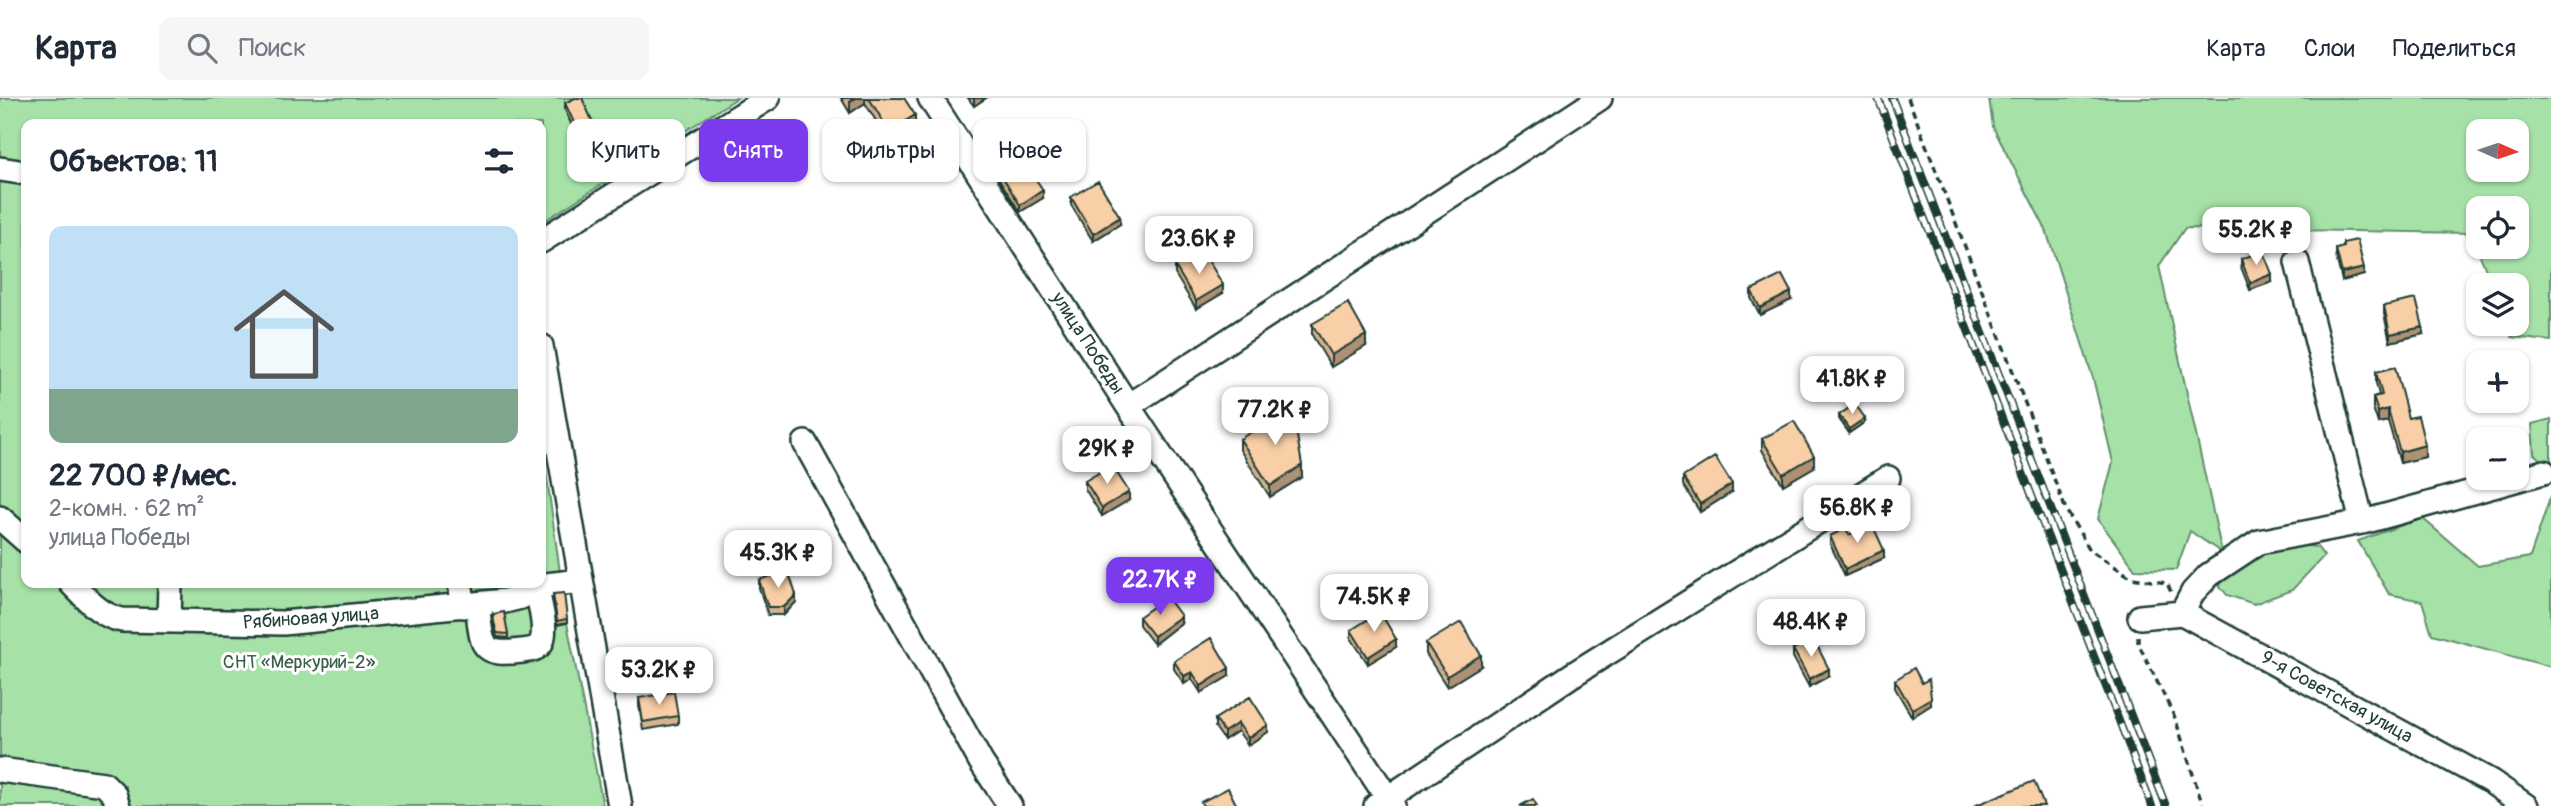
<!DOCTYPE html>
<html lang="ru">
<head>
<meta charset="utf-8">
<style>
  :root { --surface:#fff; --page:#f6f6f7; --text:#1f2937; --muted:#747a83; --line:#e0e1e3; --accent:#7c3aed }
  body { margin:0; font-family:Pangolin,sans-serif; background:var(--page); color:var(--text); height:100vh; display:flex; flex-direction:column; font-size:26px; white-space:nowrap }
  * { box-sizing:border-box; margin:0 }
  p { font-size:23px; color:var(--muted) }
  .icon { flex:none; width:38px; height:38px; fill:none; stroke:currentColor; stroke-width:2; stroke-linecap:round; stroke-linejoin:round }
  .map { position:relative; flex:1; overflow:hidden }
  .panel { position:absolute; left:21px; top:21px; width:525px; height:469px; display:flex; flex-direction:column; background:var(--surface); border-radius:14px; box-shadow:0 2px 5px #0004 }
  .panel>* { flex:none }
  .top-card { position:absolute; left:567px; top:21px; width:665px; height:63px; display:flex; gap:14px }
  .needle { width:46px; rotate:93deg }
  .tools { position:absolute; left:2466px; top:21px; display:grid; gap:14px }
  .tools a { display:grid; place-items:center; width:63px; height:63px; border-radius:14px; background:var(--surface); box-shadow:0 2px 5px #0004; font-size:35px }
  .price { position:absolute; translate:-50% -60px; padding:0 16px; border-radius:14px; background:#fff; color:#222; font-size:23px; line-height:46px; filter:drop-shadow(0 2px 4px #0008) }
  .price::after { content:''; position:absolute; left:50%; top:42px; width:21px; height:16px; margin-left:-10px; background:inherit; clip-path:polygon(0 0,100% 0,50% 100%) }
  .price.selected { background:var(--accent); color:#fff }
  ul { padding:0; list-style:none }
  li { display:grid; align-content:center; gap:14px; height:371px; padding:0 28px }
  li+li { border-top:2px solid var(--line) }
  li span { display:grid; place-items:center; height:217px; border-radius:14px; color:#555 }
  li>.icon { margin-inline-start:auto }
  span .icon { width:126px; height:126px; fill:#fffc; stroke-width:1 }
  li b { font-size:30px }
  h2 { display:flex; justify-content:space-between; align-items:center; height:84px; padding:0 28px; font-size:30px }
  .chip { padding:0 24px; border-radius:14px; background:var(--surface); box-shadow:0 2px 5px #0004; font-size:24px; line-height:63px }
  .chip.selected { background:var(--accent); color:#fff }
  header { display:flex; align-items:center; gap:42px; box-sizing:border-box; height:98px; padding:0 35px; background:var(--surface); border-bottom:2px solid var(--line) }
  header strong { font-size:33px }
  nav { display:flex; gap:38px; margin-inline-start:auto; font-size:24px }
  .search { width:490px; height:63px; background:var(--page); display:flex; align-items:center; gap:18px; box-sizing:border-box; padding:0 24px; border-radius:14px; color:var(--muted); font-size:26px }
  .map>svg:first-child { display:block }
  .green { fill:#a6e1a7; stroke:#628f6e; stroke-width:2; fill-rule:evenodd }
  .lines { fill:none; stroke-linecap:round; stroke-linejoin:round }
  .minor-casing { stroke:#1f3d34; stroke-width:28 }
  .path { stroke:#1f3d34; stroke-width:3.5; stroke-dasharray:7 5; stroke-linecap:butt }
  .minor { stroke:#fff; stroke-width:23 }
  .rail-casing { stroke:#1f3d34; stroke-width:8 }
  .rail { stroke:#fff; stroke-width:5; stroke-dasharray:16; stroke-linecap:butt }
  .wall { fill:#d5b290; stroke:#1f3d34; stroke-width:2 }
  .shaded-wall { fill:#ae9175; stroke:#1f3d34; stroke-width:2 }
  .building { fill:#f8cfa7; stroke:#1f3d34; stroke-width:2 }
  .labels { text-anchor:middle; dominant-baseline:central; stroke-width:6; stroke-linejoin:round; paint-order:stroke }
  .street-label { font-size:19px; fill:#1f3d34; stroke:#fff }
  .park-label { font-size:19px; fill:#3a5e4b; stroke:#fff }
</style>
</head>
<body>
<header>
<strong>Карта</strong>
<div class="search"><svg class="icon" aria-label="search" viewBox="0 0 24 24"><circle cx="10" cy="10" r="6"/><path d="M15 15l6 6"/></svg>Поиск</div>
<nav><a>Карта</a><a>Слои</a><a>Поделиться</a></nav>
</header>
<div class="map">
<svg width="2551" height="708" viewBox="0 0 2551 708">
  <rect width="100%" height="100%" fill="#fff"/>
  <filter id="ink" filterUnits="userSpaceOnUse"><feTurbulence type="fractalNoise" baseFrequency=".0143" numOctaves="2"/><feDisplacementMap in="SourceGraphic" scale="14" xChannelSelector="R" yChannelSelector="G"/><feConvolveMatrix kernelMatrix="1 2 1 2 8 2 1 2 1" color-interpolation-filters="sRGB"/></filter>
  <g filter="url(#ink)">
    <path class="green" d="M0 0H737L541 125V26H26V485H541V337L567 525 603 708H0Z
      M1989 0H2551V243L2512 239 2507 226H2516V187H2492L2471 135 2185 130 2159 168 2222 455 2190 433 2176 472 2135 471 2098 421 2113 364 2093 280 2046 132 1993 29ZM2478 33H2516V72H2478ZM2478 110H2516V149H2478Z
      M2551 321V371L2534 356 2532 326Z
      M2551 397V569L2432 536 2422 503 2389 496 2358 443 2422 420 2478 468 2530 459Z
      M2297 447 2317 449 2324 458 2292 492 2254 506 2227 497 2219 487 2257 454Z"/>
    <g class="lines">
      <g class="minor-casing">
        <path id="minor" d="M930 0 1128 308 1393 708
          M0 71 26 75
          M541 143 768 0
          M2297 164 2362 424
          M541 248 620 708
          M1128 308 1600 0
          M805 345 981 664 1010 708
          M0 420 26 443
          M71 485C87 501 100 518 122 522L283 525 505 503 521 499 546 487 581 483
          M460 485 464 508
          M477 506C483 544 476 559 522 553 529 552 537 552 541 545 548 531 539 505 537 491
          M2182 515 2193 494 2209 477 2259 444 2367 423 2544 374
          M2140 519 2182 515 2490 683 2526 708
          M169 523 170 485
          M0 672 104 686 114 696 118 708
          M1376 708 1572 577 1888 380"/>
      </g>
      <path class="path" d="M1908 0 2066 412 2090 452 2132 480 2167 485 2171 494
        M2138 538V545L2175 620 2203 708"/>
      <use href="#minor" class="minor"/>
      <g class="rail-casing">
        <path id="rail" d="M1878 0 2152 708
          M1892 0 2166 708"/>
      </g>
      <use href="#rail" class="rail"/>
    </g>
    <path class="wall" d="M841 0H904L915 28 889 44 865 5 850 15Z
      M968 0H986L974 8Z
      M565 5 595 37 590 46H580L565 12Z
      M999 73 1043 100 1020 114 999 81Z
      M1071 99 1120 126 1093 143 1071 107Z
      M2343 145 2364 177 2342 183 2336 159V151L2343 150Z
      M2241 161 2272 184 2250 192 2241 169Z
      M1175 168 1223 195 1196 211 1175 176Z
      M1751 192 1791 202 1760 217 1751 200Z
      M2384 208 2423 236 2390 244 2384 216Z
      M1312 226 1366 248 1331 269 1312 237Z
      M2376 274 2408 320 2425 359 2400 365 2388 323 2378 325 2373 310V299L2379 297 2376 285Z
      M1839 317 1865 324 1849 335 1839 321Z
      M1240 341 1302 379 1270 399 1240 352Z
      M1762 341 1814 369 1783 387 1762 352Z
      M1683 379 1732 394 1700 414 1683 387Z
      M1085 383 1129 402 1102 418 1085 391Z
      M1849 437 1884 460 1845 478 1830 446V438Z
      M759 482 796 504 784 517H768L759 490Z
      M553 496 567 521V525L557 527Z
      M493 516 508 536V540L497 539 494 528Z
      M1139 519 1181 525 1154 546 1139 527Z
      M1351 532 1396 549 1368 566 1351 540Z
      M1426 545 1481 568 1447 589 1426 556Z
      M1793 551 1829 578 1809 589 1793 559Z
      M1174 563 1229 578 1201 595 1192 581 1184 586 1174 571Z
      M1895 582 1931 607 1912 619 1895 590Z
      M1250 599 1268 634 1248 647 1238 633 1224 642 1215 629V621Z
      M639 600 678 618V626L643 632 639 608Z"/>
    <path class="shaded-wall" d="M856 0H865V5L850 15V3Z
      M974 0H986L974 8Z
      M915 17V28L889 44V33Z
      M595 29V37L590 46V38Z
      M1043 92V100L1020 114V107Z
      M1120 119V126L1093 143V136Z
      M2364 170V177L2342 183V175Z
      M2272 176V184L2250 192V185Z
      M1223 187V195L1196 211V203Z
      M1791 194V202L1760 217V210Z
      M2423 229V236L2390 244V236Z
      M1366 237V248L1331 269V257Z
      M2388 311V323L2378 325V314Z
      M1865 320V324L1849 335V331Z
      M2425 347V359L2400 365V354Z
      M1814 358V369L1783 387V376Z
      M1302 367V379L1270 399V388Z
      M1732 386V394L1700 414V406Z
      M1129 394V402L1102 418V410Z
      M1884 452V460L1845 478V471Z
      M796 497V504L784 517V509Z
      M1181 518V525L1154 546V538Z
      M1396 541V549L1368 566V559Z
      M1481 557V568L1447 589V578Z
      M1229 570V578L1201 595V588Z
      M1829 571V578L1809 589V581Z
      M1192 574V581L1184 586V578Z
      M1931 600V607L1912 619V611Z
      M1238 625V633L1224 642V634Z
      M1268 627V634L1248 647V640Z"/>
    <path class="building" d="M575 0H582L595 29 590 38H580L565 5Z
      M869 0H904L915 17 889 33Z
      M1021 59 1043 92 1020 107 999 73Z
      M1098 83 1120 119 1093 136 1071 99Z
      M2357 142 2364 170 2342 175 2336 151 2344 149 2343 145Z
      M1202 152 1223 187 1196 203 1175 168Z
      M2263 153 2272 176 2250 185 2241 161Z
      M1782 177 1791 194 1760 210 1751 192Z
      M2416 201 2423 229 2390 236 2384 208Z
      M1348 205 1366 237 1331 257 1312 226Z
      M2395 269 2408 320 2418 318 2425 347 2400 354 2388 311 2378 314 2373 299 2382 297 2376 274Z
      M1855 306 1865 320 1849 331 1839 317Z
      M1292 308 1302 367 1270 388 1240 341Z
      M1794 323 1814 358 1783 376 1762 341Z
      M1715 359 1732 386 1700 406 1683 379Z
      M1112 367 1129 394 1102 410 1085 383Z
      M1872 426 1884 452 1845 471 1830 438 1846 430 1849 437Z
      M788 472 796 497 784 509H768L759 482Z
      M564 495 567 521 557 523 553 496Z
      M1167 499 1181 518 1154 538 1139 519Z
      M504 514 508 536 497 535 494 524 493 516Z
      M1380 514 1396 541 1368 559 1351 532Z
      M1461 524 1481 557 1447 578 1426 545Z
      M1211 540 1229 570 1201 588 1192 574 1184 578 1174 563Z
      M1813 540 1829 571 1809 581 1793 551Z
      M1914 570 1922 585 1929 581 1931 600 1912 611 1895 582Z
      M674 594 678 618 643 624 639 600Z
      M1250 599 1268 627 1248 640 1238 625 1224 634 1215 621Z
      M2034 683 2044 708H1974Z
      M1228 690 1237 708H1203L1201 704Z
      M1533 701 1537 708H1520Z"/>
  </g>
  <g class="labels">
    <g class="street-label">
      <text transform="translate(1088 245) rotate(57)">улица Победы</text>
      <text transform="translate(311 520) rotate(-4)">Рябиновая улица</text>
      <text transform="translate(2337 599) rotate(29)">9-я Советская улица</text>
    </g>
    <g class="park-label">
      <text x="299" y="564">СНТ «Меркурий-2»</text>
    </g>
  </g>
</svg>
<div class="tools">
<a><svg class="needle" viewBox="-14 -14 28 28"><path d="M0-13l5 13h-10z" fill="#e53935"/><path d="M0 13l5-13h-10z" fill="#747a83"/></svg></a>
<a><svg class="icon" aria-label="locate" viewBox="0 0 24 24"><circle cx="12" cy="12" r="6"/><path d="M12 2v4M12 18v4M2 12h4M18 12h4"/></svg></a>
<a><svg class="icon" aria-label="layers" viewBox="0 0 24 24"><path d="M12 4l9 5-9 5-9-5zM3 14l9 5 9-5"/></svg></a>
<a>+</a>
<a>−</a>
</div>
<b class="price" style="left:2256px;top:169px">55.2K ₽</b>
<b class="price" style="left:1199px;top:178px">23.6K ₽</b>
<b class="price" style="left:1852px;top:318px">41.8K ₽</b>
<b class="price" style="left:1275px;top:349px">77.2K ₽</b>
<b class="price" style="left:1107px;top:388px">29K ₽</b>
<b class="price" style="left:1857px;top:447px">56.8K ₽</b>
<b class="price" style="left:778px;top:492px">45.3K ₽</b>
<b class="price selected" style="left:1160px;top:519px">22.7K ₽</b>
<b class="price" style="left:1374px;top:536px">74.5K ₽</b>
<b class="price" style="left:1811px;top:561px">48.4K ₽</b>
<b class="price" style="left:659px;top:609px">53.2K ₽</b>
<div class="top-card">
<a class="chip">Купить</a>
<a class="chip selected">Снять</a>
<a class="chip">Фильтры</a>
<a class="chip">Новое</a>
</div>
<section class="panel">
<h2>Объектов: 11<svg class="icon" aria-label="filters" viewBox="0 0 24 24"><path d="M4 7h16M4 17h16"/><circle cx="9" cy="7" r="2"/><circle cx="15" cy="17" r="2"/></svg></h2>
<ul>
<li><span style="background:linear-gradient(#bfe0f5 75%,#7fa58c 0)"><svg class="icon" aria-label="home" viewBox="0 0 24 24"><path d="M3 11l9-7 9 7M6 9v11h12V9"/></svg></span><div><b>22 700 ₽/мес.</b><p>2-комн. · 62 m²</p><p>улица Победы</p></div></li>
</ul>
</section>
</div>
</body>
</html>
